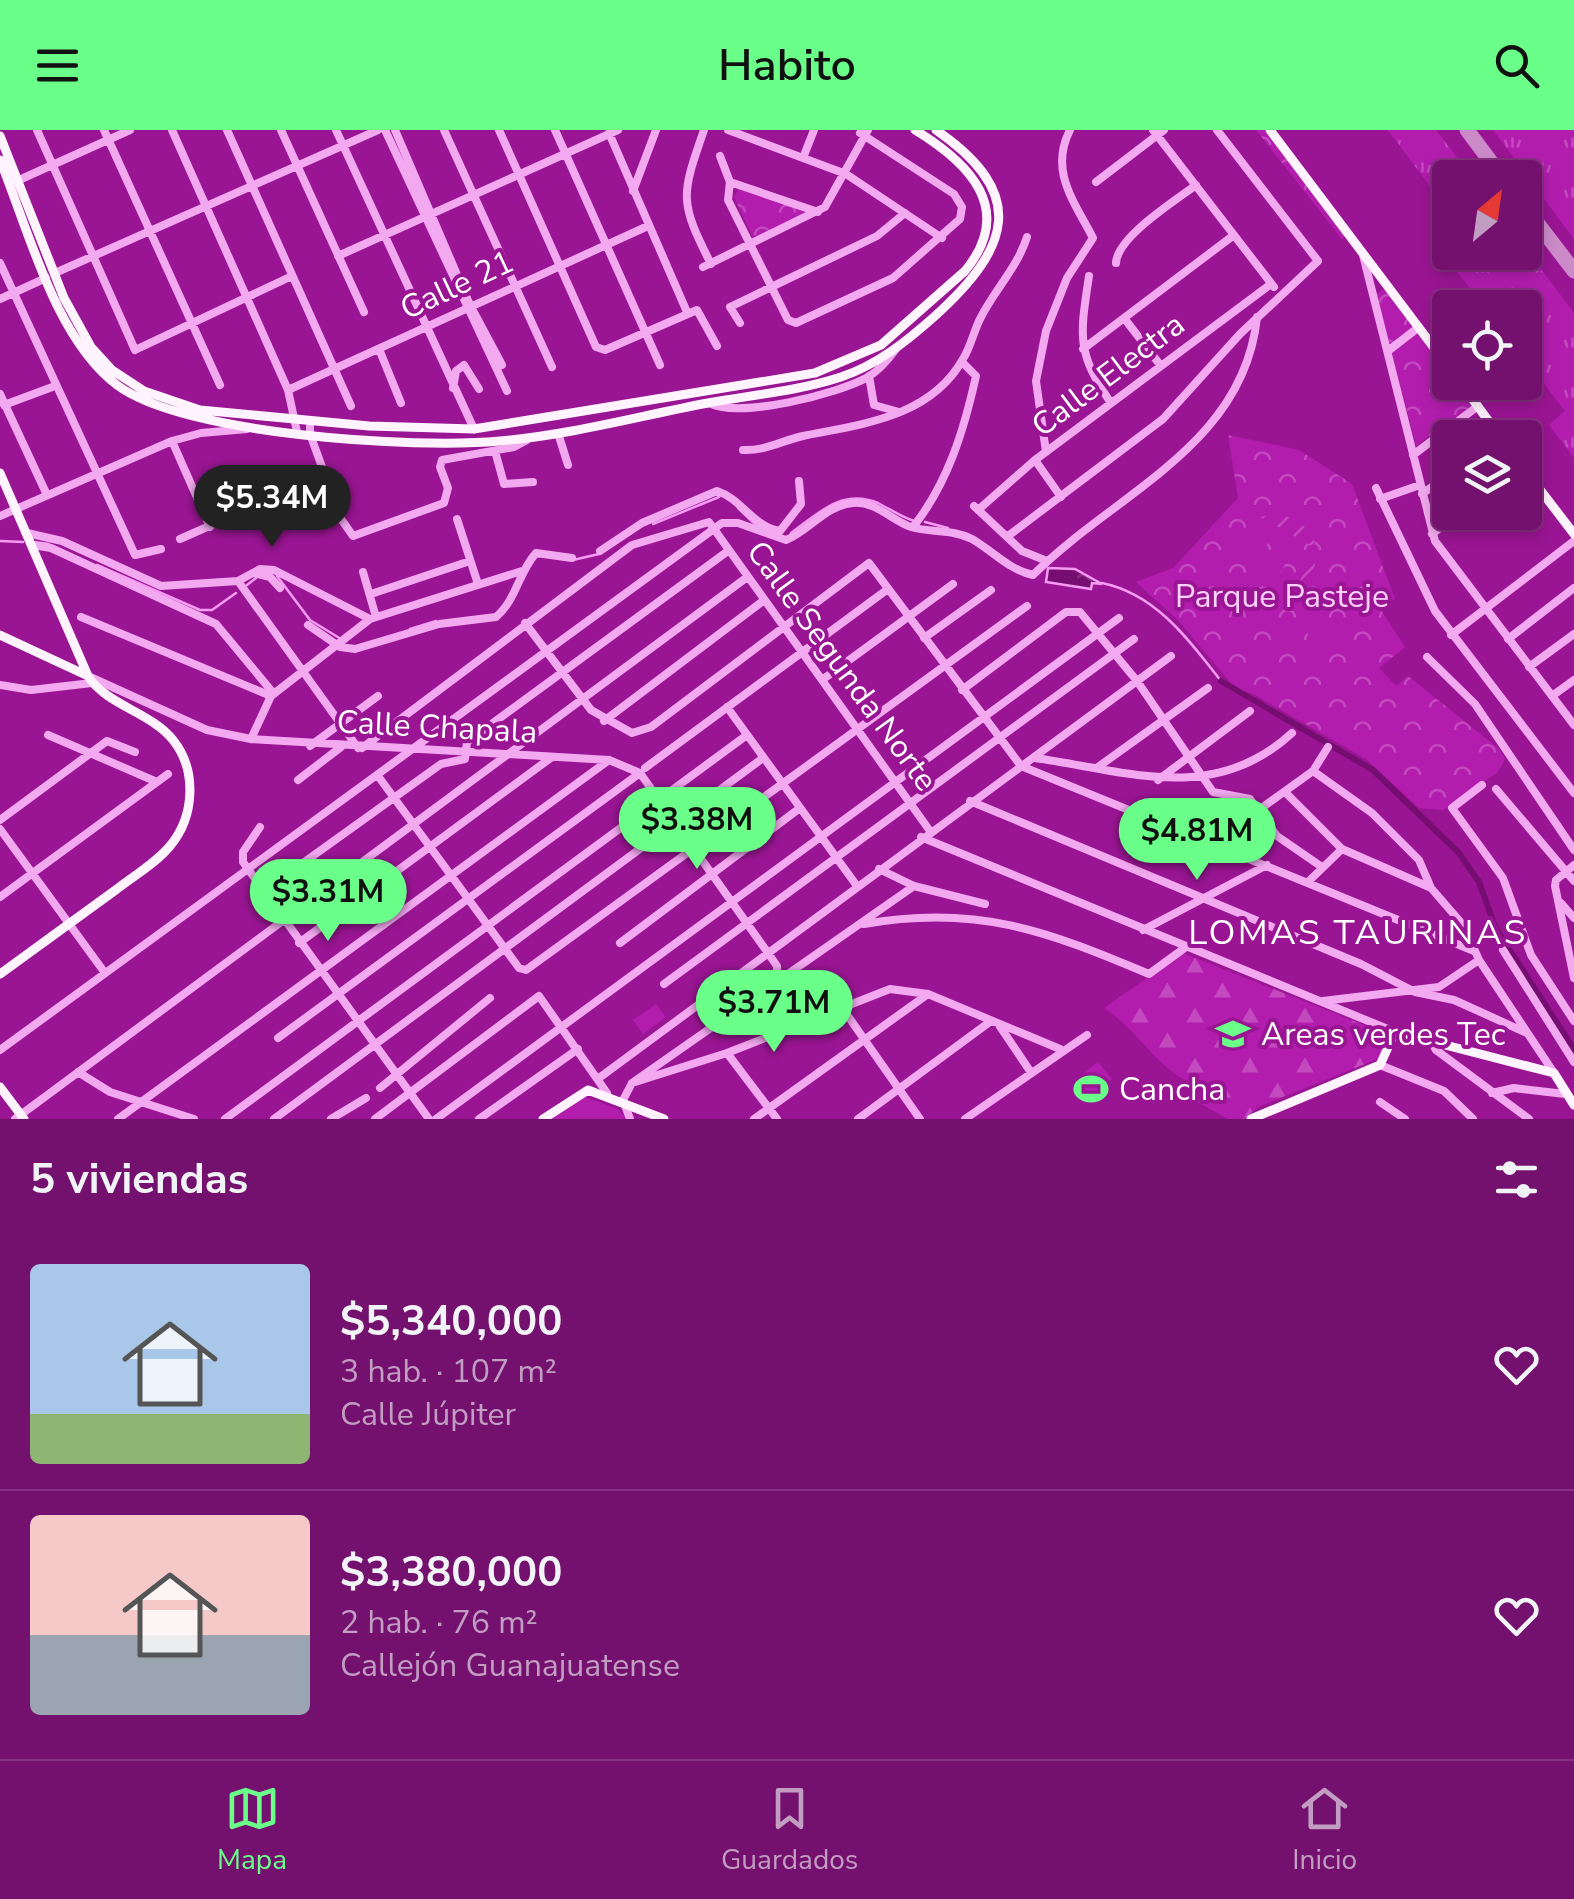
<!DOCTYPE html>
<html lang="es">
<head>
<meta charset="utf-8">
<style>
  :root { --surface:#74106e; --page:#791973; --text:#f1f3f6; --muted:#c29dc2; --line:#863081; --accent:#6aff88 }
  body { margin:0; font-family:"Nunito Sans",sans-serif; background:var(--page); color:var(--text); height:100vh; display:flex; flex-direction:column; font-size:38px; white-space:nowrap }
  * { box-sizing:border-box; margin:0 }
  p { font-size:32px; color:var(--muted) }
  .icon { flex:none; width:55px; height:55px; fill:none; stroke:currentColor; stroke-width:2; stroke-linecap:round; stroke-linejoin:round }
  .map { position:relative; height:989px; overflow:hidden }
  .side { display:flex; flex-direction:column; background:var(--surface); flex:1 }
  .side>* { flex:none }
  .needle { width:65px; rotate:29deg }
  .tools { position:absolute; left:1432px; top:30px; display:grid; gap:20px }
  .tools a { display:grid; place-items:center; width:110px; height:110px; border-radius:10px; background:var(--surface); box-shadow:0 5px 15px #0003,0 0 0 2px var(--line); font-size:50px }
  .price { position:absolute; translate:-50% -85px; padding:0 22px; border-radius:35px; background:var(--accent); color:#111; font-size:32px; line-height:65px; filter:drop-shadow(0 2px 5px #0008) }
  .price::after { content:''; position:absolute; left:50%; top:60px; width:30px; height:22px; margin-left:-15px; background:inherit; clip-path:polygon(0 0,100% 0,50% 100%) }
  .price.active { background:#222; color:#fff }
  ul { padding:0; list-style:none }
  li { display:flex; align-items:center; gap:30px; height:250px; padding:0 30px }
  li+li { border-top:2px solid var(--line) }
  li span { display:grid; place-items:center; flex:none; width:280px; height:200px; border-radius:10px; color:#555 }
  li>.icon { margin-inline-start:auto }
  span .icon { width:120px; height:120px; fill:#fffc; stroke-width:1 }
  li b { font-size:42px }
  h2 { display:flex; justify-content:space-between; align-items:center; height:120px; padding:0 30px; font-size:42px }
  header { display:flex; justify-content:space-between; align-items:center; height:130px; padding:0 30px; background:var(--accent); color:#111; font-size:45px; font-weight:600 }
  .tabs { display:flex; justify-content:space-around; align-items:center; height:140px; border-top:2px solid var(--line); background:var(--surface); font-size:28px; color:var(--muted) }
  .tabs a { display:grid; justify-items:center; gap:5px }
  .tabs .active { color:var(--accent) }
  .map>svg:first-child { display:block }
  .grass { fill:url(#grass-tufts) }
  .forest { fill:url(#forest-firs) }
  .park { fill:url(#park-crowns) }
  .garden { fill:url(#garden-furrows) }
  .pitch { fill:#b31dae }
  .water { fill:url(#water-ripples); stroke:#f59bf3; stroke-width:2.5 }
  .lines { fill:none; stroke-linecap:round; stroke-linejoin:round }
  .stream { stroke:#f59bf3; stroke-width:2.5 }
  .canal { stroke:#760d70; stroke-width:6 }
  .taxiway { stroke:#cc8ac9; stroke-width:15 }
  .minor { stroke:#f3a9f0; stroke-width:8 }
  .major { stroke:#fff4fe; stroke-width:9 }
  .labels { text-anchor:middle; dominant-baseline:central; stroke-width:8; stroke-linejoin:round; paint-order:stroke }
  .street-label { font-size:32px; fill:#fff; stroke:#9a1593 }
  .park-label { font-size:32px; fill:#fdd1fb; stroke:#9a1593 }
  .poi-label { font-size:32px; fill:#fff; stroke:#9a1593; text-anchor:start }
  .neighbourhood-label { font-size:35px; letter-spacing:2.5px; fill:#fff; stroke:#9a1593 }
</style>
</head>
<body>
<header><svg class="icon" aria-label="menu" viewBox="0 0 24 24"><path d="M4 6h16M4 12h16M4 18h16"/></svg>Habito<svg class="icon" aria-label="search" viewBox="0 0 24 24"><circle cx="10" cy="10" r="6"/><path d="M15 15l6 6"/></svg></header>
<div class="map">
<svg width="1574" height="989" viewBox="0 0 1574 989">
  <defs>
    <pattern id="grass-tufts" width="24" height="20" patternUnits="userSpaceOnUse" patternTransform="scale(2.5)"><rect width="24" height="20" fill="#b31dae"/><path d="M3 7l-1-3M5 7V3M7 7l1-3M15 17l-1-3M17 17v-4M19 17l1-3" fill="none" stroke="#c24abe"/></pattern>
    <pattern id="forest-firs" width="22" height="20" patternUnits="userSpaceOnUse" patternTransform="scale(2.5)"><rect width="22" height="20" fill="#b31dae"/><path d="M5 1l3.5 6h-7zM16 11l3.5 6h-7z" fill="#c24abe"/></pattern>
    <pattern id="park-crowns" width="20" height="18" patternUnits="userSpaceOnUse" patternTransform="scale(2.5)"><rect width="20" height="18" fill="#b31dae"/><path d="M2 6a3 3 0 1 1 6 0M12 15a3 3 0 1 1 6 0" fill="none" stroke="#c24abe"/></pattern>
    <pattern id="garden-furrows" width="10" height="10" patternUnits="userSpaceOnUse" patternTransform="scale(2.5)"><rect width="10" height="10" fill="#b31dae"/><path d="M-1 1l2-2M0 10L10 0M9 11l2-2" fill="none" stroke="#c24abe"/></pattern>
    <pattern id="water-ripples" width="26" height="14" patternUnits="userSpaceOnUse" patternTransform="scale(2.5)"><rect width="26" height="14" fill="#760d70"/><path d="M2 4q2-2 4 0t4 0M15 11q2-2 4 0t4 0" fill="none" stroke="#8b3185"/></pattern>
  </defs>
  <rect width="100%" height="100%" fill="#9a1593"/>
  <path class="grass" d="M1388 0H1436L1472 47 1450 48V83Z
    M1493 0H1574V109Z
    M1525 118 1574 183V328L1549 295 1565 281 1525 229V178L1485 177 1444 125 1450 120 1525 122Z"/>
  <path class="forest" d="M1183 823 1379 901 1386 912 1380 928 1258 977 1244 989H1228L1190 968 1199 957C1155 939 1141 902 1104 878Z"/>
  <path class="park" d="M1256 0H1264L1345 106 1342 109Z
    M740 57 807 82 753 108 734 67Z
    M1385 158 1471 276 1416 316 1377 164Z
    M1228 305 1299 320 1352 354 1395 469 1379 477 1405 517 1379 538 1396 556 1408 546 1498 618 1505 629 1498 642 1443 680 1419 678 1366 629 1255 565 1235 558 1178 490 1136 452 1173 438 1238 368Z"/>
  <path class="garden" d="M1274 384C1319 388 1332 436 1294 462L1317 419 1260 387Z"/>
  <path class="pitch" d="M1260 389 1276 398 1255 437 1239 428Z
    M1281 401 1298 410 1277 449 1260 440Z
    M1310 482 1319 484C1327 494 1332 510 1320 519L1307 515Z
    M656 874 666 887 643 904 633 890Z
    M1098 932 1112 949 1089 968 1075 950Z
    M582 966 618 979 627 989H551Z"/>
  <path class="water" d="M1048 438 1075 439 1102 454 1092 453 1091 459 1046 452Z"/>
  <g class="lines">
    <path class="stream" d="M738 378 758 397
      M925 392 948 398
      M653 394 719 367
      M791 403C818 384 841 358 878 373 890 379 901 387 914 391
      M0 411 23 412
      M34 412 49 414
      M573 430 599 424
      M97 435 200 480H212L236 463
      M277 446 310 490 341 509
      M1102 453C1156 464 1189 510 1221 551
      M247 455 256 448
      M410 499 436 491"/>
    <path class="canal" d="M1221 551 1373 640 1459 723 1479 752 1496 799 1574 919"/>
    <path class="taxiway" d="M1467 0 1503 48
      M1525 77 1574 141"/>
    <path class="minor" d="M37 0 135 220 292 146
      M104 0 220 255
      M172 0 288 260 297 302
      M227 0 351 276
      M281 0 364 182
      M336 0 474 299
      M385 0 507 261
      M395 0 470 175 502 235
      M444 0 552 237
      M499 0 596 217 605 220 697 180 717 216
      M555 0 660 235
      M704 0C681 66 679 71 711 134
      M728 0 846 44 942 108
      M1153 0 1274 157
      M609 3 687 182
      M720 26 730 52 728 70 788 190 796 193 893 148 960 89 962 77 954 64 860 3
      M803 28 814 0
      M19 50 130 0
      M730 52 818 82
      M1096 52 1164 0
      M633 61 656 0
      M1363 125 1435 411 1574 595
      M338 126 618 0
      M0 133 135 425 161 419
      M1116 133C1117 107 1175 71 1196 55
      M703 137 825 77 868 0
      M55 143 378 0
      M1089 146C1080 206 1076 222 1111 273
      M0 169 46 148
      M1124 188 1161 236
      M740 193 730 177 877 106 905 83
      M379 219 401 273
      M1083 219 1234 105
      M1388 221 1419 197
      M869 246 874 275 899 282
      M453 258 456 241 464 235 479 259
      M288 260 648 96
      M0 264 47 365
      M709 273C739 289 838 264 868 247 880 240 888 230 896 219
      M4 275 55 256
      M310 292V304L341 389 353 406 444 373 448 358 440 337 442 330 514 317 527 310
      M558 303 568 335
      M172 311 210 397
      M743 320C765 321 781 311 803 306 861 294 930 288 963 229 971 216 974 200 981 187 996 158 1017 138 1027 107
      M495 321 504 354 533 352
      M1046 322 1036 251 1046 201 1067 148 1093 108C1074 71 1049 41 1070 0
      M1413 325 1478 276
      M1035 330 1061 367
      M1376 358 1435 481 1574 663
      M1422 364 1450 344
      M1380 369 1420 355
      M974 376 1022 421 1047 431
      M978 380 1035 330 1271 154
      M0 386 172 311 201 303 247 299
      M457 389 478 454
      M913 397C948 353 964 300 976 246L962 232
      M27 403 62 411 161 456 238 451 260 439 274 440 370 489
      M1432 404 1460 382
      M1008 406 1163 289 1240 204 1318 131 1217 0
      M180 409 268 370
      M32 415 51 418 216 494 274 564
      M600 421 642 393 717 361C742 369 753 397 780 401L801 374 799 351
      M363 442 376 487
      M253 443 270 447 280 458
      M238 451 358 618
      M371 464 470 431
      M81 487 271 566
      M525 493 591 580 632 603 651 597 869 433 1021 636 1474 821
      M308 495 340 517 355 519 439 494 496 487C517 469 518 443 536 423L572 428
      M1451 505 1574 411
      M924 508 991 460
      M1508 509 1574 458
      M1427 527 1475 574 1574 720
      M1529 537 1574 504
      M88 546 207 600 251 609 609 630 640 643 768 823 777 836V851
      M822 550 953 454
      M0 555 31 560 92 553
      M962 560 1066 482H1080L1137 551 1213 662 1250 669 1277 706 1322 737
      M1552 566 1574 550
      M727 577 857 756
      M604 591 763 471
      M48 605 157 652
      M251 609 271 566 370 489 522 441
      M310 616 378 566
      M362 618 632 415 709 392 930 701
      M1035 628C1127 641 1214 675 1292 603
      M1098 637 1208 558
      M645 638 888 459
      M1313 641 1372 683 1419 730 1431 758 1464 796 1479 830 1554 943
      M378 646 519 838 526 840 1027 476
      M298 650 341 617
      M1158 650 1250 581
      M1482 655 1452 678 1503 748 1531 825 1574 891
      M1496 659 1574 751
      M1285 662 1342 719 1429 757
      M970 671 1361 834 1415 862 1454 870 1527 903
      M1256 682 1313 641 1328 617
      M0 690 107 611 135 622
      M260 697 243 722V732L429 989
      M0 699 105 843
      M921 707 1395 902
      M1574 735 1556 750 1555 756 1574 848
      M879 739 914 756 985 774
      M1309 751 1342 719
      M264 761 441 634 465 629 467 612 728 421
      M0 767 168 644
      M1561 773 1574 788
      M864 794C977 774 1047 801 1149 844L1186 817
      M1143 800 1267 735
      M299 813 552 627
      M620 813 800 678
      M1503 820 1574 932
      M664 854 1134 509
      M1323 871 1439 857 1479 830
      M843 879 920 989
      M999 895 1030 941
      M278 908 640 643
      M1431 911 1436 920 1529 989
      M0 920 722 393H738L786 410C809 401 826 375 853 373 876 371 891 390 911 397 931 403 953 399 972 409 993 421 1009 440 1033 445 1115 363 1244 316 1257 187
      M727 923 777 989
      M1380 935 1444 961 1473 989
      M78 942 110 962 194 989
      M599 948 1171 526
      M632 953 727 923 890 859 928 864 1060 919
      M380 958 490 868
      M1492 963 1514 958 1565 964
      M1380 972 1405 989
      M15 989 746 448
      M118 989 609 630
      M225 989 747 605
      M274 989 763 628
      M331 989 366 968
      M375 989 539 866 607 963
      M436 989 1119 488
      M479 989 578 919
      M630 989 623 970 632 953 914 756
      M754 989 928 864
      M858 989 991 891
      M965 989 1087 905"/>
    <path class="major" d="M1270 0 1450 239
      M0 6 64 168 91 217 112 240 144 261 200 280 369 296 474 299 815 243 881 215 965 141C1016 79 969 33 915 0
      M0 30C29 101 55 208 117 255 183 305 415 319 500 311 570 305 639 286 708 273 752 265 798 261 841 247 877 235 907 211 935 186 1010 118 1029 64 936 0
      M1460 252 1501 308
      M1525 340 1574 404
      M0 343 88 546C106 575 151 582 173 610 197 640 195 686 170 716 156 733 135 745 117 759 78 787 39 816 0 844
      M0 505 88 546
      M0 957 24 989
      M543 989 588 960 664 989
      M1251 989 1380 935 1395 902 1554 943 1574 975"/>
  </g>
  <defs>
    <g id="university-bare" transform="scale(2.7)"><path d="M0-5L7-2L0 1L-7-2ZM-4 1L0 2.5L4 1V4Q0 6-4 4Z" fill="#6aff88" stroke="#9a1593" stroke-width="2.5" paint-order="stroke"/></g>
    <g id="stadium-bare" transform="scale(2.7)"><path d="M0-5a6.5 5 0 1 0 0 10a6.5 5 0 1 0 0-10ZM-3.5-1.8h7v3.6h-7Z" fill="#6aff88" stroke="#9a1593" stroke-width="2.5" paint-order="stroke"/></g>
  </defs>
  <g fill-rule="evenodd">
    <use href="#university-bare" x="1233" y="904"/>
    <use href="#stadium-bare" x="1091" y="959"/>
  </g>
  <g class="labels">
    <g class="street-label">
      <text transform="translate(457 155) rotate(-25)">Calle 21</text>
      <text transform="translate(1108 245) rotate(-37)">Calle Electra</text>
      <text transform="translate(842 536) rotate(54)">Calle Segunda Norte</text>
      <text transform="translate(437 597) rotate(3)">Calle Chapala</text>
    </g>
    <g class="park-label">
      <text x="1282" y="466">Parque Pasteje</text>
    </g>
    <g class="poi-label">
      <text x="1261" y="904">Areas verdes Tec</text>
      <text x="1119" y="959">Cancha</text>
    </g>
    <g class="neighbourhood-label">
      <text x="1358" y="802">LOMAS TAURINAS</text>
    </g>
  </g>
</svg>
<div class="tools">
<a><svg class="needle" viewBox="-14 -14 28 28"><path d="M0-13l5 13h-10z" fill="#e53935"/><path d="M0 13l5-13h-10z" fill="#c29dc2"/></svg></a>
<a><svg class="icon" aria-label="locate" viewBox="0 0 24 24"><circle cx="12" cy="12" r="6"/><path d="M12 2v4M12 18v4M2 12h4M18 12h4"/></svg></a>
<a><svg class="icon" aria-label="layers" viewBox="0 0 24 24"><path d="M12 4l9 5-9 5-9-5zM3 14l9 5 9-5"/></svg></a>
</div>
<b class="price active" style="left:272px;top:420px">$5.34M</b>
<b class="price" style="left:697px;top:742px">$3.38M</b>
<b class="price" style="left:1197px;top:753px">$4.81M</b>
<b class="price" style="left:328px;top:814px">$3.31M</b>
<b class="price" style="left:774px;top:925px">$3.71M</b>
</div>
<section class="side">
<h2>5 viviendas<svg class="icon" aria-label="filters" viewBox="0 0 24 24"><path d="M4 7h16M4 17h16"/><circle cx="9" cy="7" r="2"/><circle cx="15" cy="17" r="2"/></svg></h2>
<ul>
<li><span style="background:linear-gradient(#a9c7e8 75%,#8fb573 0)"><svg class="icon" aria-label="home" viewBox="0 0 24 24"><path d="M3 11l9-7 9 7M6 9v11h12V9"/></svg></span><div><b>$5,340,000</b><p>3 hab. · 107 m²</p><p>Calle Júpiter</p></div><svg class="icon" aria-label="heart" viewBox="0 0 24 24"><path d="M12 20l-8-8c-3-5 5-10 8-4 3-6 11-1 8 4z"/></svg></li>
<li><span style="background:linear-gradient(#f6c9c9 60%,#9aa5b1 0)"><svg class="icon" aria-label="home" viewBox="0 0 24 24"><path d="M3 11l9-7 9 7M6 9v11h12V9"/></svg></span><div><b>$3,380,000</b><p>2 hab. · 76 m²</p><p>Callejón Guanajuatense</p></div><svg class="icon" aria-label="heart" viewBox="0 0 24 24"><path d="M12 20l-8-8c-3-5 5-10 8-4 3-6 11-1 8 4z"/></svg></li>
</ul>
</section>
<nav class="tabs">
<a class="active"><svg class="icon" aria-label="map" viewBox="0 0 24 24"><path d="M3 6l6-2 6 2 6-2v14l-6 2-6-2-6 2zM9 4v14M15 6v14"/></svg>Mapa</a>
<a><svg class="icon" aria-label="saved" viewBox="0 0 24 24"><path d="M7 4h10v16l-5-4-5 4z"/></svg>Guardados</a>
<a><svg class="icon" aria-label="home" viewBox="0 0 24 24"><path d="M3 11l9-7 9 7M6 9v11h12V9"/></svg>Inicio</a>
</nav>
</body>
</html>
